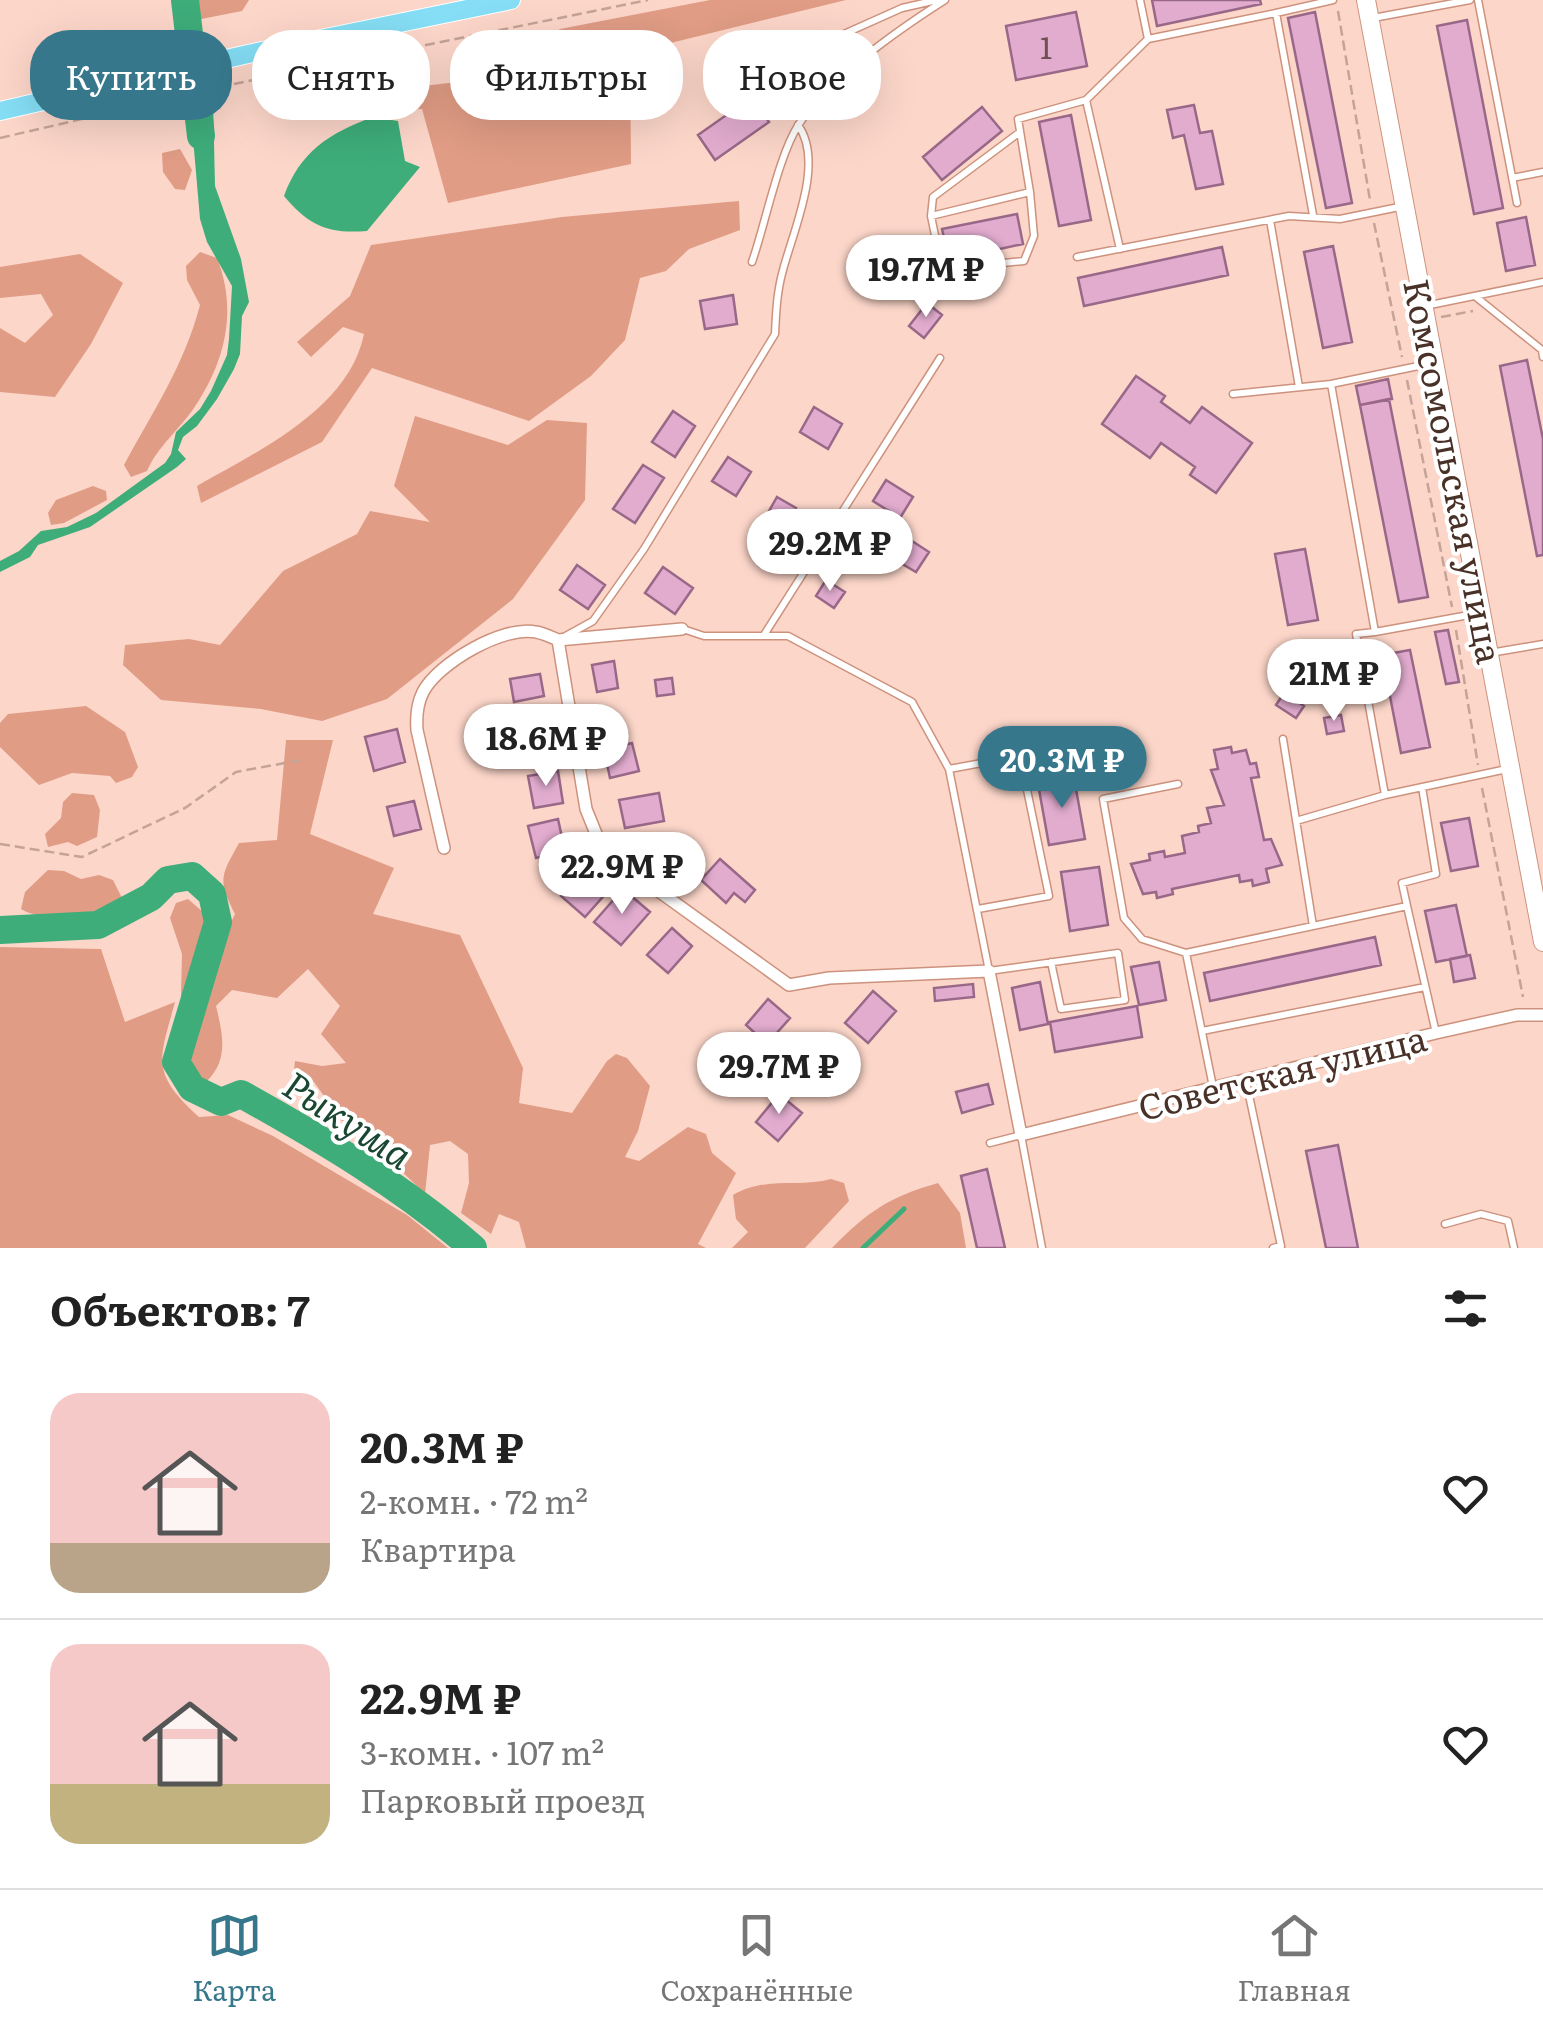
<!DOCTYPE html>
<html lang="ru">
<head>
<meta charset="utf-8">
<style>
  :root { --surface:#fff; --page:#f6f6f6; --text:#222; --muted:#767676; --line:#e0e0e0; --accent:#37778b }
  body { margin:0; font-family:Literata,serif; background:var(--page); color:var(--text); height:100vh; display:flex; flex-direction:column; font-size:38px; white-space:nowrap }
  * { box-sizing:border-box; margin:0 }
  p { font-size:32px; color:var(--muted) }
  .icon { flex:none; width:55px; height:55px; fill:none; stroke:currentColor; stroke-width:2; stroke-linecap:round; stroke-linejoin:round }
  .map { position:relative; height:1248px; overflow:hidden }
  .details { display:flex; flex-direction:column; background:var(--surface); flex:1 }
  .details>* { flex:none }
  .top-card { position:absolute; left:30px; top:30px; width:1000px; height:90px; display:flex; gap:20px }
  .price { position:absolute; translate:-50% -85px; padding:0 22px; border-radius:35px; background:#fff; color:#222; font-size:32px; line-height:65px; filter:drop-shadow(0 2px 5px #0008) }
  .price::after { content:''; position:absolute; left:50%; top:60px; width:30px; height:22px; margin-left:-15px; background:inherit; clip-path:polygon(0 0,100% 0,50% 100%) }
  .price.selected { background:var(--accent); color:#fff }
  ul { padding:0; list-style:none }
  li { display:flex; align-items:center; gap:30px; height:250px; padding:0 50px }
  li+li { border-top:2px solid var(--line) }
  li span { display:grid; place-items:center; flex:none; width:280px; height:200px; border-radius:30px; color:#555 }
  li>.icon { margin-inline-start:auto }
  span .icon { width:120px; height:120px; fill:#fffc; stroke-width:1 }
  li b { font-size:42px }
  h2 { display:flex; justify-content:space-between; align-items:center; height:120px; padding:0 50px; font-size:42px }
  .tag { padding:0 35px; border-radius:40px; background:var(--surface); box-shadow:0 10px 40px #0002; font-size:35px; line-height:90px }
  .tag.selected { background:var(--accent); color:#fff }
  .menu { display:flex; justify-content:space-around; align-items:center; height:140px; border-top:2px solid var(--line); background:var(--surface); font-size:28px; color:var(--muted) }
  .menu a { display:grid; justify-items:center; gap:5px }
  .menu .selected { color:var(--accent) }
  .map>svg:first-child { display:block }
  .green { fill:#e09c85 }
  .water { fill:#3ead7a }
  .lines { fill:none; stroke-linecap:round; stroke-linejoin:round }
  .stream { stroke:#3ead7a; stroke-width:5 }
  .river { stroke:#3ead7a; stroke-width:28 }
  .building { fill:#e2accf; stroke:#996888; stroke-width:2.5 }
  .service-casing { stroke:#cd927d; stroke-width:9 }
  .minor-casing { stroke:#cd927d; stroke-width:14 }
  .secondary-casing { stroke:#cd927d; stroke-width:20 }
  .primary-casing { stroke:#fff; stroke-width:20 }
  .path { stroke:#c5a397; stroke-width:2.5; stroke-dasharray:10 5; stroke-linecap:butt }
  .service { stroke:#fff; stroke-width:6 }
  .minor { stroke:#fff; stroke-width:11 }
  .secondary { stroke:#fff; stroke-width:18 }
  .primary { stroke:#85def5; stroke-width:18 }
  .labels { text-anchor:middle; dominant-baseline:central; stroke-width:8; stroke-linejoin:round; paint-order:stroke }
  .number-label { font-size:30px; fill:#6f5052 }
  .street-label { font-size:35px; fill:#493128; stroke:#fff }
  .water-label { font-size:38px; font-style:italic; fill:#1a4732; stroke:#fff }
</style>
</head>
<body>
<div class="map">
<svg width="1543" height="1248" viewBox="0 0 1543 1248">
  <rect width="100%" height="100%" fill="#fcd6c9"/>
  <path class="green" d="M189 0H249L242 11 191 21Z
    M710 0H846L630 53 631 164 448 203 422 109 379 112 380 91 483 79 560 29Z
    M180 149 192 170 185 190 175 189 163 172 162 153Z
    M739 201 740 230 689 249 666 271 640 278 625 340 591 376 529 421 372 368 322 442 201 503 197 486C258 451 349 409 364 334L343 327 311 357 297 342 350 296 371 245 562 217Z
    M200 252 217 258C238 311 225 362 194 408 179 430 158 446 147 471L131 477 124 465C153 411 184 366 200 305L187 280 186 266Z
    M80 254 123 283 91 344 55 397 0 392V328L25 343 53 315 41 294 0 298V267Z
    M415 416 508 445 547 420 587 423 585 500 513 599 387 699 322 721 261 709 161 700 123 665 125 645 189 639 220 645 283 571 357 534 370 511 430 522 394 486Z
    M93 486 106 491 107 500 64 523 51 525 48 513 56 500Z
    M86 706 125 732 138 767 132 777 116 783 110 776 72 773 39 785 0 747V723L8 714Z
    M286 740H333L310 834 394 868 373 914 460 935 523 1068 519 1103 572 1113 607 1061 616 1054 627 1058 650 1086 638 1131 625 1157 639 1161 688 1127 706 1134 712 1153 736 1173 698 1244 706 1248H526L519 1222 499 1214 491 1234 461 1213 469 1183 468 1154 450 1141 430 1145 425 1194 373 1143 341 1120 314 1082 294 1070 295 1061 322 1066 346 1063 321 1034 340 1006 308 969 277 998 232 990 216 1006C223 1035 229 1060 206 1082L193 1070 190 1054 219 947 235 914C217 879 221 876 239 843L277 840Z
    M72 793 94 795 100 810 97 837 77 846 68 842 48 847 45 834 61 818 63 802Z
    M48 870 64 871 81 879 99 875 113 880 122 898C99 917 46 924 21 909L25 892Z
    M188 899 203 912 206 938 191 992 181 996 182 954 170 918 176 903Z
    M0 947 101 949 125 1022 175 1002C159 1061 150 1072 199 1117L228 1115 273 1136 407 1215 448 1248H0Z
    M831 1179 844 1183 849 1201 805 1248H732L748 1232 736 1219 733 1195C766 1176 797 1188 831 1179Z
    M938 1183 960 1213 966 1248H832C867 1212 889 1197 938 1183Z"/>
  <path class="water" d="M213 100 215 186 241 259 249 302 242 316 240 354 234 369 217 399 197 426 183 437 178 450 186 459 177 467 90 527 38 545 30 557 0 572V561L19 551 41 531 67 527 96 513 165 463 171 454 176 432 200 409 211 391 227 355 229 339 232 286 207 242 200 219 190 103Z
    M373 117 398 121 405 161 420 167 367 231C328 234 309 226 284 196 300 152 329 133 373 117Z"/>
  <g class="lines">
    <path class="stream" d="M863 1248 904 1209"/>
    <path class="river" d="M185 0 201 136
      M0 930 98 925 151 897 168 880 192 876 212 894 218 922 176 1062 192 1088 221 1102 241 1094C322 1139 403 1187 473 1248"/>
  </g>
  <path class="building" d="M1152 0H1260L1261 4 1157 26Z
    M1076 12 1087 66 1016 80 1006 26Z
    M1315 12 1352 203 1326 208 1288 18Z
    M1467 20 1503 208 1474 214 1437 26Z
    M752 97 769 122 715 160 698 135Z
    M1194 105 1200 133 1212 131 1223 184 1196 189 1184 135 1173 138 1167 110Z
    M982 107 1002 131 942 180 923 157Z
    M1071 115 1091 220 1059 226 1039 122Z
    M1017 214 1023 244 949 260 942 229Z
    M1526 217 1535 265 1506 271 1497 223Z
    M1333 246 1352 342 1323 348 1304 252Z
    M1222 247 1228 275 1084 306 1078 278Z
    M733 295 737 324 705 329 700 301Z
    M927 303 942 315 924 338 909 326Z
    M1527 360 1543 439V555L1537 556 1500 366Z
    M1136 376 1165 396 1161 402 1190 423 1202 407 1252 443 1216 493 1190 475 1195 467 1161 443 1150 458 1102 424Z
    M1388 379 1392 399 1360 405 1356 386Z
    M1389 399 1428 597 1399 602 1360 405Z
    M814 407 842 424 828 449 800 432Z
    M673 411 695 426 675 457 652 442Z
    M728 457 751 472 736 496 712 481Z
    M643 465 664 478 635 523 613 509Z
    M886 480 913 497 900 518 873 501Z
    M777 497 796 508 784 529 765 518Z
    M912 541 929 552 916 572 899 562Z
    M1305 549 1318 620 1288 625 1275 554Z
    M577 565 605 585 588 609 560 590Z
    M663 567 693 588 675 614 645 593Z
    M826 580 845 592 834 608 816 596Z
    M1448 630 1459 682 1446 684 1435 632Z
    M1410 650 1430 747 1401 753 1382 655Z
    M614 661 618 688 597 692 592 665Z
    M540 674 544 696 514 702 510 679Z
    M672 678 674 694 657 696 655 680Z
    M1284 693 1304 706 1296 718 1276 705Z
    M546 714 550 746 525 750 521 718Z
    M1341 715 1344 731 1327 734 1324 718Z
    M397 729 405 762 374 771 365 737Z
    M1066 733 1074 778 1038 784 1030 740Z
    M632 743 639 771 610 778 604 750Z
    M1231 747 1232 753 1246 750 1250 764 1256 763 1259 777 1251 778 1264 840 1271 839 1282 865 1266 869 1269 882 1253 886 1252 880 1240 882 1239 875 1172 889 1173 894 1157 898 1156 892 1143 894 1131 864 1150 860 1149 854 1164 851 1165 857 1185 853 1182 836 1199 832 1198 826 1211 823 1207 808 1224 805 1211 770 1218 769 1214 750Z
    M558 771 563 803 534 808 528 776Z
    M1074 778 1085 839 1049 845 1038 784Z
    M659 793 664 821 625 828 619 800Z
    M414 801 421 829 394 836 387 807Z
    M1469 818 1478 866 1451 871 1441 823Z
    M558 819 565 851 536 858 528 826Z
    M720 859 755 890 745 902 734 893 726 903 701 880Z
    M1099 867 1108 925 1070 931 1061 872Z
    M585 870 608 891 585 917 561 896Z
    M623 889 650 912 621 945 594 922Z
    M1456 905 1467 956 1436 962 1425 911Z
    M672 928 692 946 668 973 647 955Z
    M1375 937 1381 965 1210 1001 1204 973Z
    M1470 955 1475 978 1454 982 1450 959Z
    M1159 962 1166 1000 1139 1005 1131 967Z
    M1040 982 1048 1024 1020 1030 1012 988Z
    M973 984 974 997 935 1001 934 988Z
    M873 991 896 1011 868 1043 845 1023Z
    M768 999 790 1018 767 1044 746 1025Z
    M1137 1006 1142 1037 1055 1052 1050 1022Z
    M826 1043 847 1062 821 1091 800 1072Z
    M988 1084 993 1104 962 1113 956 1092Z
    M779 1094 802 1113 778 1141 756 1122Z
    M1338 1145 1358 1248H1326L1306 1151Z
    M987 1169 1005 1248H977L961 1176Z"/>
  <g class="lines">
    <g class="service-casing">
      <path id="service" d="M1140 0 1148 39 1276 13
        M1478 0 1517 203
        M1373 18 1470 0
        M768 68 902 8 937 0
        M1020 132 933 197 931 216 1030 192 1018 119 1086 100
        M1512 178 1543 172
        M1313 215 1276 13 1333 0
        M931 216 942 269 1024 261 1034 236 1030 192
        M1270 220 1299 387
        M1120 249 1086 100 1148 39
        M1077 257 1289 216 1340 219 1404 206
        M752 262C765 225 779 154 799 124 830 77 898 30 945 0
        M1476 297 1542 350 1543 357
        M1425 306 1543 282
        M1433 363 1331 384 1375 632 1356 634 1385 795 1507 769
        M1233 394 1331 384
        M683 629 704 636H788L912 702 949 769 989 971 1118 953 1125 1000 1061 1009 1051 962
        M1375 632 1480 613
        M764 635 940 358
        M564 637 593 621 644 549 775 334C776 312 777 291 783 270 793 231 825 162 798 125
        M1490 653 1543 644
        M1283 739 1313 926
        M949 769 1020 756 1049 896 978 909
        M1178 784 1103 799 1124 918 1142 939 1186 953
        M1296 821 1385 795
        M1407 906 1436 1033
        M1202 1031 1425 987
        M1246 1081 1281 1246 1273 1248
        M1213 1087 1186 953 1407 906 1402 883 1436 874 1422 787
        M990 1143 1021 1135 1042 1248
        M1445 1224 1481 1214 1508 1221 1514 1248"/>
    </g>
    <g class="minor-casing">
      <path id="minor" d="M558 640 682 629
        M444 848 417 730C416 717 417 704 423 692 438 663 504 625 536 632 543 633 551 637 558 640L586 809 603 851 789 985 829 978 989 971 1021 1135 1436 1033 1517 1015H1543"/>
    </g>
    <g class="secondary-casing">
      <path id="secondary" d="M1366 0 1543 942"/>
    </g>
    <g class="primary-casing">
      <path id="primary" d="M0 111 248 54 511 0"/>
    </g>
    <path class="path" d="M1338 11 1370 200
      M0 138 234 84 648 0
      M1374 223 1402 357
      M1441 317 1473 311
      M1407 380 1452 607
      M1456 630 1478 765
      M1482 788 1523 997
      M0 844 82 857 185 808 236 772 301 760"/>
    <use href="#service" class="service"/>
    <use href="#minor" class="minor"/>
    <use href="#secondary" class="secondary"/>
    <use href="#primary" class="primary"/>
  </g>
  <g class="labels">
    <g class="number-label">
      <text x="1046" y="46">1</text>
    </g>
    <g class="street-label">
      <text transform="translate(1455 471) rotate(79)">Комсомольская улица</text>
      <text transform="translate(1282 1071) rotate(-14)">Советская улица</text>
    </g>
    <g class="water-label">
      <text transform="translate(349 1118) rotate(33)">Рыкуша</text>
    </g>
  </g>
</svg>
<b class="price" style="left:926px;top:320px">19.7M ₽</b>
<b class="price" style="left:830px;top:594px">29.2M ₽</b>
<b class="price" style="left:1334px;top:724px">21M ₽</b>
<b class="price" style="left:546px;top:789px">18.6M ₽</b>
<b class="price selected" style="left:1062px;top:811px">20.3M ₽</b>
<b class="price" style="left:622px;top:917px">22.9M ₽</b>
<b class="price" style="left:779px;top:1117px">29.7M ₽</b>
<div class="top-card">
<a class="tag selected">Купить</a>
<a class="tag">Снять</a>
<a class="tag">Фильтры</a>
<a class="tag">Новое</a>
</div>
</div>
<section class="details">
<h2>Объектов: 7<svg class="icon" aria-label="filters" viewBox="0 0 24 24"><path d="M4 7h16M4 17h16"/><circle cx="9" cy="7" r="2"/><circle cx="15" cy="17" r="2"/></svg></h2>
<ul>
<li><span style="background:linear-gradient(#f6c9c9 75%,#b9a48a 0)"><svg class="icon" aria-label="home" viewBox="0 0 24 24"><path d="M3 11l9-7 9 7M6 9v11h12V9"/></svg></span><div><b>20.3M ₽</b><p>2-комн. · 72 m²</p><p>Квартира</p></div><svg class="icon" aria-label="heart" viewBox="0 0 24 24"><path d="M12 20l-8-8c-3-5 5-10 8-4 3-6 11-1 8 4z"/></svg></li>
<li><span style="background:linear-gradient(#f6c9c9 70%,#c2b280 0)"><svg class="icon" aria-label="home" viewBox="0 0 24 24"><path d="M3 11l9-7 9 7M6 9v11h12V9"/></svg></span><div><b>22.9M ₽</b><p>3-комн. · 107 m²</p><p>Парковый проезд</p></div><svg class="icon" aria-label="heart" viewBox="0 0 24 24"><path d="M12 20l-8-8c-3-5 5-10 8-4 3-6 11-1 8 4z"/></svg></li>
</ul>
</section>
<nav class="menu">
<a class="selected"><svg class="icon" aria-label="map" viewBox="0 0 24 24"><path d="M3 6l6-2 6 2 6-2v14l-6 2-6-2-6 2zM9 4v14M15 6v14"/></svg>Карта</a>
<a><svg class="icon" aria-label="saved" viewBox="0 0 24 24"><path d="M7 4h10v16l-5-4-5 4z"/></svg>Сохранённые</a>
<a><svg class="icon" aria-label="home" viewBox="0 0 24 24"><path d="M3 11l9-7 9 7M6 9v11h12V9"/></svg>Главная</a>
</nav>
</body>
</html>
